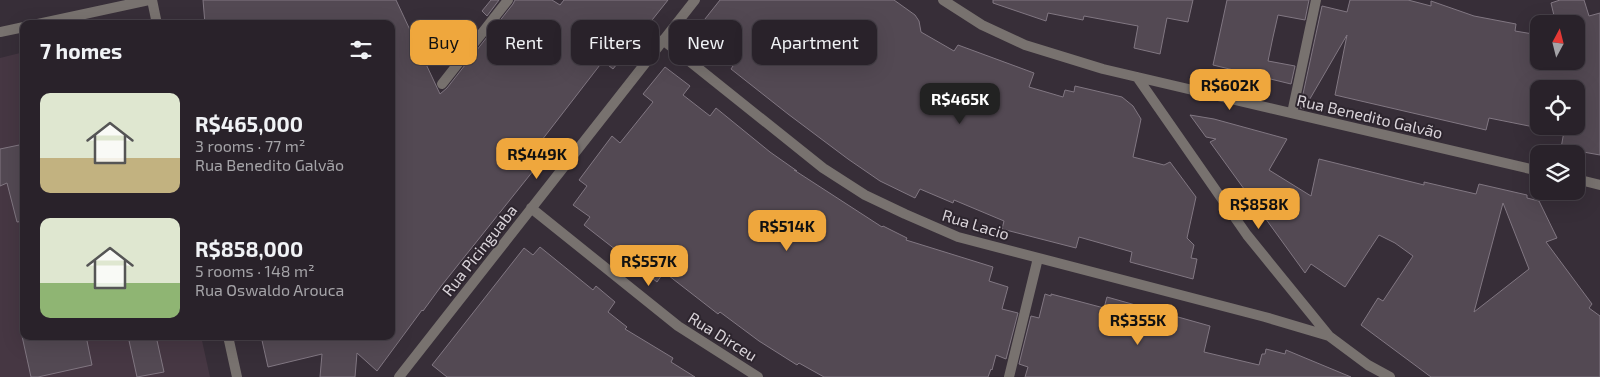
<!DOCTYPE html>
<html lang="en">
<head>
<meta charset="utf-8">
<style>
  :root { --surface:#29222a; --page:#312a32; --text:#f1f3f6; --muted:#a5a4a8; --line:#453f47; --accent:#efa73d }
  body { margin:0; font-family:"Exo 2",sans-serif; background:var(--page); color:var(--text); height:100vh; display:flex; flex-direction:column; font-size:19px; white-space:nowrap }
  * { box-sizing:border-box; margin:0 }
  p { font-size:16px; color:var(--muted) }
  .icon { flex:none; width:28px; height:28px; fill:none; stroke:currentColor; stroke-width:2; stroke-linecap:round; stroke-linejoin:round }
  .map { position:relative; flex:1; overflow:hidden }
  .details { position:absolute; left:20px; top:20px; width:375px; height:320px; display:flex; flex-direction:column; background:var(--surface); border-radius:10px; box-shadow:0 5px 20px #0002,0 0 0 1px var(--line) }
  .details>* { flex:none }
  .top-card { position:absolute; left:410px; top:20px; width:475px; height:45px; display:flex; gap:10px }
  .needle { width:32px; rotate:7deg }
  .fabs { position:absolute; left:1530px; top:15px; display:grid; gap:10px }
  .fabs a { display:grid; place-items:center; width:55px; height:55px; border-radius:10px; background:var(--surface); box-shadow:0 5px 20px #0002,0 0 0 1px var(--line); font-size:25px }
  .price { position:absolute; translate:-50% -42px; padding:0 11px; border-radius:10px; background:var(--accent); color:#111; font-size:16px; line-height:32px; filter:drop-shadow(0 1px 2px #0008) }
  .price::after { content:''; position:absolute; left:50%; top:30px; width:15px; height:11px; margin-left:-8px; background:inherit; clip-path:polygon(0 0,100% 0,50% 100%) }
  .price.active { background:#222; color:#fff }
  ul { padding:0; list-style:none }
  li { display:flex; align-items:center; gap:15px; height:125px; padding:0 20px }
  li span { display:grid; place-items:center; flex:none; width:140px; height:100px; border-radius:10px; color:#555 }
  li>.icon { margin-inline-start:auto }
  span .icon { width:60px; height:60px; fill:#fffc; stroke-width:1 }
  li b { font-size:21px }
  h2 { display:flex; justify-content:space-between; align-items:center; height:60px; padding:0 20px; font-size:21px }
  .tag { padding:0 18px; border-radius:10px; background:var(--surface); box-shadow:0 5px 20px #0002,0 0 0 1px var(--line); font-size:18px; line-height:45px }
  .tag.active { background:var(--accent); color:#111 }
  .map>svg:first-child { display:block }
  .education { fill:#463743 }
  .building { fill:#534953; stroke:#817782; fill-rule:evenodd }
  .lines { fill:none; stroke-linecap:round; stroke-linejoin:round }
  .service { stroke:#78726f; stroke-width:10 }
  .minor { stroke:#78726f; stroke-width:10 }
  .labels { text-anchor:middle; dominant-baseline:central; stroke-width:4; stroke-linejoin:round; paint-order:stroke }
  .street-label { font-size:16px; fill:#d9d3d9; stroke:#2d252e }
</style>
</head>
<body>
<div class="map">
<svg width="1600" height="377" viewBox="0 0 1600 377">
  <rect width="100%" height="100%" fill="#372e38"/>
  <path class="education" d="M24 52V336H201L210 377H0V58Z"/>
  <path class="building" d="M203 0H396L440 94 447 88 513 4 515 0H552L560 5 564 0H668L613 69 603 61 535 149 545 156 442 285 423 311 422 310 377 371 357 353 355 377H320L322 354 268 367 261 336H391V24H205Z
    M491 0H499L487 16 482 11Z
    M720 0H894L915 15 919 21 921 32 954 51 958 45 1034 73 1029 87 1063 97 1065 90 1074 92 1075 86 1122 97 1133 106 1141 119 1133 157 1164 165 1170 162 1196 197 1187 238 1194 245 1191 258 1197 259 1193 279 1130 262 1132 252 1079 237 1076 248 1002 229 1004 221 954 200 953 203 920 189 915 198 880 181 848 159 788 114 731 69 733 66 704 44 712 32 701 24Z
    M993 0H1193L1188 22 1167 18 1160 54 1134 48 1138 26 1084 16 1083 20 1048 13 1046 21 993 3Z
    M1227 0H1309L1305 20 1278 15 1273 37 1268 61 1295 66 1291 84 1213 65Z
    M1350 0H1408L1431 6V1L1474 16 1516 24 1515 31 1539 35V61H1576V24H1556L1551 3 1560 0H1584L1589 16 1600 13V155L1561 148 1565 126H1576V89H1539V128L1489 118 1486 130 1335 95 1347 35 1304 109 1300 108 1322 6 1347 12Z
    M665 67 690 86 683 95 710 116 716 108 770 152 797 171 794 170 882 227 883 226 907 238 906 240 993 267 989 281 1008 287 1002 309 1018 313 1006 359 996 355 992 370 991 369 988 377H824L799 363 797 365 759 341 720 312 718 314 664 272 657 282 584 225 590 217 573 205 587 186 579 180 612 136 620 143 653 102 643 94Z
    M1190 115 1214 119 1287 139 1269 170 1311 196 1319 159 1424 185V182L1476 194 1479 184 1527 195V198L1539 201 1557 238 1546 242 1592 304 1589 308 1600 316V377H1431L1361 325 1378 298 1383 301 1413 256 1395 243 1379 235 1345 287 1311 264 1305 273 1210 142 1216 139 1206 137ZM1503 203 1529 269 1474 312 1487 263Z
    M24 144V221L17 222 7 183 0 186V149Z
    M540 247 593 290 596 286 615 302 608 312 627 327 625 329 673 358 671 362 695 377H447L432 365 524 248 533 255Z
    M1045 294 1051 296V294L1104 308 1107 297 1210 326 1204 352 1259 365 1262 354H1265L1266 349 1285 354 1286 350 1351 377H1025L1028 367 1019 364 1031 316 1039 318Z
    M22 336H86L92 365 38 377H31Z
    M128 336H156L164 372 137 377Z"/>
  <g class="lines">
    <path class="service" d="M442 84 508 0"/>
    <path class="minor" d="M152 0 157 24
      M943 0 982 25 1025 45 1103 69 1539 171
      M38 24 149 0
      M0 32 24 27
      M663 40 823 168 865 195 905 214 958 237 1265 317 1329 336
      M1137 77 1247 235 1329 336 1368 365 1390 377
      M1292 113 1316 0
      M1576 179 1600 185
      M531 208 678 326 758 377
      M228 336 237 377
      M399 377 695 0
      M1009 377 1038 258"/>
  </g>
  <g class="labels">
    <g class="street-label">
      <text transform="translate(1370 116) rotate(13)">Rua Benedito Galvão</text>
      <text transform="translate(976 224) rotate(17)">Rua Lacio</text>
      <text transform="translate(479 250) rotate(-52)">Rua Picinguaba</text>
      <text transform="translate(723 336) rotate(32)">Rua Dirceu</text>
    </g>
  </g>
</svg>
<div class="fabs">
<a><svg class="needle" viewBox="-14 -14 28 28"><path d="M0-13l5 13h-10z" fill="#e53935"/><path d="M0 13l5-13h-10z" fill="#a5a4a8"/></svg></a>
<a><svg class="icon" aria-label="locate" viewBox="0 0 24 24"><circle cx="12" cy="12" r="6"/><path d="M12 2v4M12 18v4M2 12h4M18 12h4"/></svg></a>
<a><svg class="icon" aria-label="layers" viewBox="0 0 24 24"><path d="M12 4l9 5-9 5-9-5zM3 14l9 5 9-5"/></svg></a>
</div>
<b class="price" style="left:1230px;top:111px">R$602K</b>
<b class="price active" style="left:960px;top:125px">R$465K</b>
<b class="price" style="left:537px;top:180px">R$449K</b>
<b class="price" style="left:1259px;top:230px">R$858K</b>
<b class="price" style="left:787px;top:252px">R$514K</b>
<b class="price" style="left:649px;top:287px">R$557K</b>
<b class="price" style="left:1138px;top:346px">R$355K</b>
<div class="top-card">
<a class="tag active">Buy</a>
<a class="tag">Rent</a>
<a class="tag">Filters</a>
<a class="tag">New</a>
<a class="tag">Apartment</a>
</div>
<section class="details">
<h2>7 homes<svg class="icon" aria-label="filters" viewBox="0 0 24 24"><path d="M4 7h16M4 17h16"/><circle cx="9" cy="7" r="2"/><circle cx="15" cy="17" r="2"/></svg></h2>
<ul>
<li><span style="background:linear-gradient(#dfe7d0 65%,#c2b280 0)"><svg class="icon" aria-label="home" viewBox="0 0 24 24"><path d="M3 11l9-7 9 7M6 9v11h12V9"/></svg></span><div><b>R$465,000</b><p>3 rooms · 77 m²</p><p>Rua Benedito Galvão</p></div></li>
<li><span style="background:linear-gradient(#dfe7d0 65%,#8fb573 0)"><svg class="icon" aria-label="home" viewBox="0 0 24 24"><path d="M3 11l9-7 9 7M6 9v11h12V9"/></svg></span><div><b>R$858,000</b><p>5 rooms · 148 m²</p><p>Rua Oswaldo Arouca</p></div></li>
</ul>
</section>
</div>
</body>
</html>
